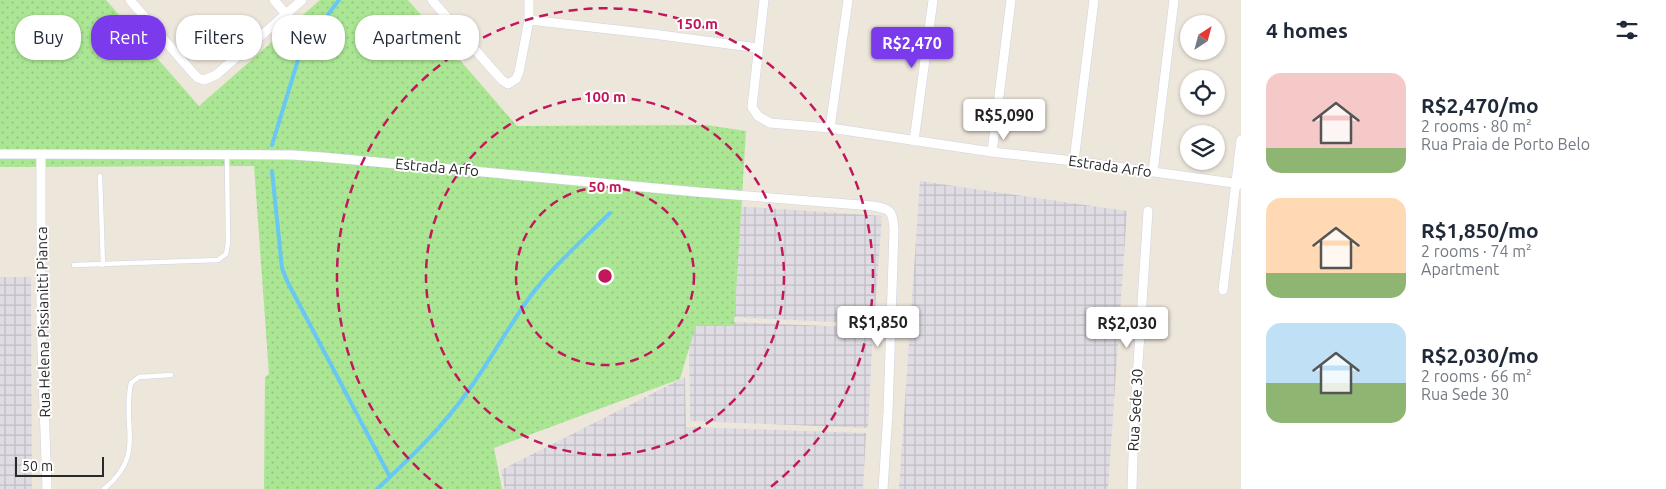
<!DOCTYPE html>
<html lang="en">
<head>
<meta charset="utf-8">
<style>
  :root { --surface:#fff; --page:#f2f2f3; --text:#1f2937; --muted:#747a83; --accent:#7c3aed }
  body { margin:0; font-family:Ubuntu,sans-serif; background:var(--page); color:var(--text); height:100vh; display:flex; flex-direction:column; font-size:19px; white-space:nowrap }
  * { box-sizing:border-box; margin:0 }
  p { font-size:16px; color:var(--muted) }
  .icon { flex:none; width:28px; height:28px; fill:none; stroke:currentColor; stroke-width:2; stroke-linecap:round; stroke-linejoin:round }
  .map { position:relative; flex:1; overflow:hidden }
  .sheet { display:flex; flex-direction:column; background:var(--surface); width:425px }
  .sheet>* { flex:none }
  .guide { position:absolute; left:15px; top:15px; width:475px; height:45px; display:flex; gap:10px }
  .needle { width:32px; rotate:36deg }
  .controls { position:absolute; left:1180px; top:15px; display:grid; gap:10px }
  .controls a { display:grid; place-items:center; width:45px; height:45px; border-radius:50%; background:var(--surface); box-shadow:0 1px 4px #0004; font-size:25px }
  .scale { position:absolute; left:15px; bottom:12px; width:89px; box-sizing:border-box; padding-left:5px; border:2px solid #2a2a2a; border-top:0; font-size:14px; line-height:18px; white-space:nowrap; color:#2a2a2a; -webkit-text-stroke:4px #fff; paint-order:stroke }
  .price { position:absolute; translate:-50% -42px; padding:0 11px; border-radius:5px; background:#fff; color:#222; font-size:16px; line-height:32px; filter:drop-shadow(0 1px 2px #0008) }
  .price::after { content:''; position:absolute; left:50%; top:30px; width:15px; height:11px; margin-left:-8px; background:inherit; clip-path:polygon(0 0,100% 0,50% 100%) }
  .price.on { background:var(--accent); color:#fff }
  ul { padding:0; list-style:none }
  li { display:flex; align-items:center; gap:15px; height:125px; padding:0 25px }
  li span { display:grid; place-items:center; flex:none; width:140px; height:100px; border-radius:15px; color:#555 }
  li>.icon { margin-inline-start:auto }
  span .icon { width:60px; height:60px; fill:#fffc; stroke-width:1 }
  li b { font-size:21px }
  h2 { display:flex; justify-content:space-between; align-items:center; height:60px; padding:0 25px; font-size:21px }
  .pill { padding:0 18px; border-radius:20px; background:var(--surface); box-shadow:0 1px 4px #0004; font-size:18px; line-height:45px }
  .pill.on { background:var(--accent); color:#fff }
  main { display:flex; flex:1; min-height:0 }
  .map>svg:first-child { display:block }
  .industrial { fill:url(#industrial-grid) }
  .grass { fill:url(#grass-dots) }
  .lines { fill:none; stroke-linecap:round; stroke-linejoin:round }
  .stream { stroke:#69c7f4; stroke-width:4 }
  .lane-casing { stroke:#d0d2e3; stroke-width:5.5 }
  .street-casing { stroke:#d0d2e3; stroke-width:10 }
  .lane { stroke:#fff; stroke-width:4.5 }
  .street { stroke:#fff; stroke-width:9 }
  .ring { fill:none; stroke:#c2185b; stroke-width:2.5; stroke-dasharray:9 6 }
  .labels { text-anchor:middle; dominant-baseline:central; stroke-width:4; stroke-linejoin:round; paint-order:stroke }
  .street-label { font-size:15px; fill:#2a2a2a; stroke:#fff }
  .centre { fill:#c2185b; stroke:#fff; stroke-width:2.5 }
  .ring-label { font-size:15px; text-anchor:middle; font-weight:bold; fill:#c2185b; stroke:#fff; stroke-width:4; stroke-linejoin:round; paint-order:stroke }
</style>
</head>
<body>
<main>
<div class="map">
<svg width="1241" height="489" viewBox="0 0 1241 489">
  <defs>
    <pattern id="industrial-grid" width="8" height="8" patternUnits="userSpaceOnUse" patternTransform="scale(1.25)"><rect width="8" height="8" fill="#dfdce4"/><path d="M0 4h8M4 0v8" fill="none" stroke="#c0bdc4"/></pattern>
    <pattern id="grass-dots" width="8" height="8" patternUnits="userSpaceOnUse" patternTransform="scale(1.25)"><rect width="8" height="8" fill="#abe694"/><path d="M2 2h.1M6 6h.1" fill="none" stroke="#93c580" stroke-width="1.8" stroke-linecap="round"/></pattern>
  </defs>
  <rect width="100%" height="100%" fill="#ede6db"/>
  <path class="industrial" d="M920 181 1127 211 1108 489H899Z
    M693 203 882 216 874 324 690 315Z
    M0 277H31L32 489H0Z
    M689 320 873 328 868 428 690 421Z
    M685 377 686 427 866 433 863 489H505L501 470Z"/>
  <path class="grass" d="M0 0H106L199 106 320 0H408L517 126 706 125 746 131 734 326 696 325 680 379 494 448 502 489H264L265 377 269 374 254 166 0 167Z"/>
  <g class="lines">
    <path class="stream" d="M272 145 298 60 313 34 339 0
      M272 171 282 268 287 281 390 477
      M377 489C410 458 442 428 468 391 490 361 507 329 529 298 552 267 583 240 610 213"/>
    <g class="lane-casing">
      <path id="lane" d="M100 176 103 265
        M74 265 218 260 226 254 228 243 227 156
        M104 489C147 453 121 428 131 383L139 377 171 375"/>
    </g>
    <g class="street-casing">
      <path id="street" d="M130 0 192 72 198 78 204 80 216 75 302 0
        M274 0 286 14
        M432 0 492 69 502 80 508 84 516 79 519 72 529 20V0
        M764 0 752 107 758 116 770 123 830 128 992 152 1074 161 1241 184
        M529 20 653 34 758 48
        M830 128 848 0
        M914 141 933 0
        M992 152 1011 0
        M0 154 293 155 322 157 697 192 873 206C891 209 893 211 894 230L888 412 883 489
        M41 155V321L47 489
        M1074 161 1094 0
        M1153 172 1174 0
        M1223 290 1241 140
        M1132 489 1134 425 1148 211"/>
    </g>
    <use href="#lane" class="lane"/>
    <use href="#street" class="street"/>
  </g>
  <g class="ring">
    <circle cx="605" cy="276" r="89"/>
    <circle cx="605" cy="276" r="179"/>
    <path d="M442 489A268 268 0 1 1 768 489"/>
  </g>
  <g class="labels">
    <g class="street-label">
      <text transform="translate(1110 166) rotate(8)">Estrada Arfo</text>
      <text transform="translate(437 167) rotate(5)">Estrada Arfo</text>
      <text transform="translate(43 322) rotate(-91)">Rua Helena Pissianitti Pianca</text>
      <text transform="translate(1135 410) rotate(-87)">Rua Sede 30</text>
    </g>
  </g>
  <circle cx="605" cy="276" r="8" class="centre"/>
  <g class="ring-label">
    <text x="697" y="29">150 m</text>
    <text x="605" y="102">100 m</text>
    <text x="605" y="192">50 m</text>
  </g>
</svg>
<div class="controls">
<a><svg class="needle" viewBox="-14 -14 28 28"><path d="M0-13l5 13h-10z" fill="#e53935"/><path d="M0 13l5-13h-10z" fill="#747a83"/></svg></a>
<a><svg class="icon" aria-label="locate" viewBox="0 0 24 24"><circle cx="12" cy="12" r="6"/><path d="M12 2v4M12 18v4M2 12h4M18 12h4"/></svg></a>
<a><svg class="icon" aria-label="layers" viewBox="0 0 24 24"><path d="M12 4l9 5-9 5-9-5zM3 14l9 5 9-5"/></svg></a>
</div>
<div class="scale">50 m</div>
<b class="price on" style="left:912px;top:69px">R$2,470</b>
<b class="price" style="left:1004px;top:141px">R$5,090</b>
<b class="price" style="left:878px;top:348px">R$1,850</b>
<b class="price" style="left:1127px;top:349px">R$2,030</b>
<div class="guide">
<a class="pill">Buy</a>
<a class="pill on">Rent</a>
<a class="pill">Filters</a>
<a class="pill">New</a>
<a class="pill">Apartment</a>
</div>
</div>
<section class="sheet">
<h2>4 homes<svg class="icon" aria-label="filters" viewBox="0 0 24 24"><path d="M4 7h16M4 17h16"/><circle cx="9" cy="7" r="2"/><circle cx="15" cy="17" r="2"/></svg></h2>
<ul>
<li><span style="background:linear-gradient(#f6c9c9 75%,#8fb573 0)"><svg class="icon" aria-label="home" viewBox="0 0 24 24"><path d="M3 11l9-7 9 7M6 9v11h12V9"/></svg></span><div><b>R$2,470/mo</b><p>2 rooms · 80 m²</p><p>Rua Praia de Porto Belo</p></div></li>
<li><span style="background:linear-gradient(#ffd9b3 75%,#8fb573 0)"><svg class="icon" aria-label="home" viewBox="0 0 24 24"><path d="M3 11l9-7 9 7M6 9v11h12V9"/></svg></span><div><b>R$1,850/mo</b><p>2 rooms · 74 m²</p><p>Apartment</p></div></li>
<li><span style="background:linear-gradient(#bfe0f5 60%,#8fb573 0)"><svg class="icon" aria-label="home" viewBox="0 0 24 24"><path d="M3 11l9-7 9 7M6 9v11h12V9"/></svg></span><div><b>R$2,030/mo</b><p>2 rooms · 66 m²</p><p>Rua Sede 30</p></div></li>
</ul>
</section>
</main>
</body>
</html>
